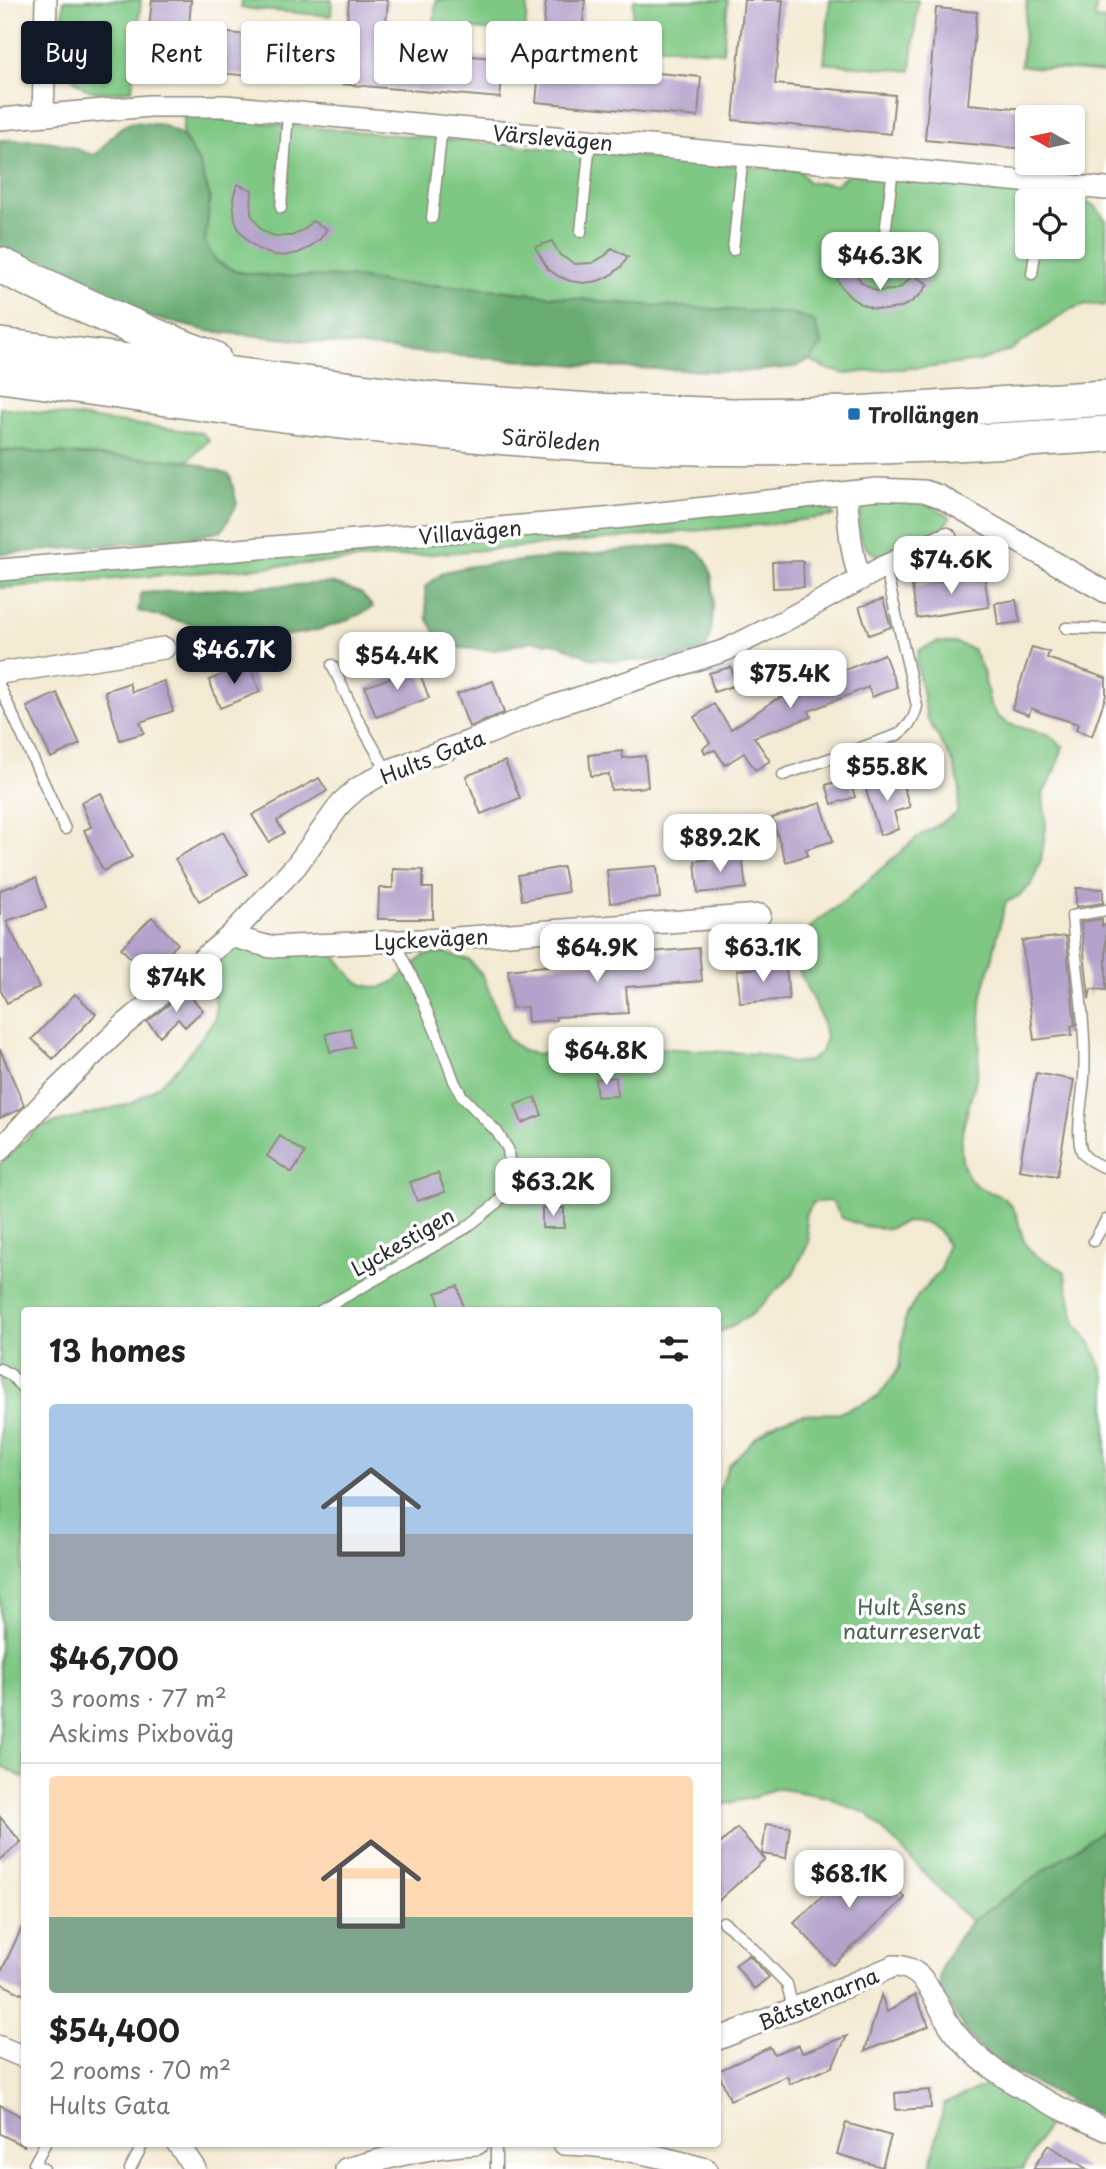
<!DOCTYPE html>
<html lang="en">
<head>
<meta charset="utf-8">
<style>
  :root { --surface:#fff; --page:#f6f6f6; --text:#222; --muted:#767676; --line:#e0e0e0; --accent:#111827 }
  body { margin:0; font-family:"Playpen Sans",sans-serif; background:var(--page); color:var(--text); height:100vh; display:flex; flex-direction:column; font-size:26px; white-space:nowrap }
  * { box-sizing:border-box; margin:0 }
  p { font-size:23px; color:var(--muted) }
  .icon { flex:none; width:38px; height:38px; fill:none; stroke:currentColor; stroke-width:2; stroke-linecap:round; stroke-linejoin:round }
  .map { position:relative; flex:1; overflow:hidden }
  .panel { position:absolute; left:21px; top:1307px; width:700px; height:840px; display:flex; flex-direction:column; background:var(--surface); border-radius:7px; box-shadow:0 2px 5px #0004 }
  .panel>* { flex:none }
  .guide { position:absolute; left:21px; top:21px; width:700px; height:63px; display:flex; gap:14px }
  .needle { width:46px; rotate:279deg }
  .controls { position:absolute; left:1015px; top:105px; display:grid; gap:14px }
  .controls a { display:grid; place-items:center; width:70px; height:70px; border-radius:7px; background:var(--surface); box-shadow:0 2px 5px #0004; font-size:35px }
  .price { position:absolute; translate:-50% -60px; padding:0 16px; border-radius:14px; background:#fff; color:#222; font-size:23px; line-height:46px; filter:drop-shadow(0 2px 4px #0008) }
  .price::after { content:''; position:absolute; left:50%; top:42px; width:21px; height:16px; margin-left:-10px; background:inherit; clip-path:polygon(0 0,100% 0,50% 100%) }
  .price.selected { background:var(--accent); color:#fff }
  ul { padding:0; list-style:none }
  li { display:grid; align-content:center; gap:14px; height:371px; padding:0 28px }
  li+li { border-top:2px solid var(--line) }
  li span { display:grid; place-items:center; height:217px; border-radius:7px; color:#555 }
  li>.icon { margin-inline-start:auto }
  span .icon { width:126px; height:126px; fill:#fffc; stroke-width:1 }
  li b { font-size:30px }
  h2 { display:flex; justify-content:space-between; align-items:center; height:84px; padding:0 28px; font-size:30px }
  .pill { padding:0 24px; border-radius:7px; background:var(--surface); box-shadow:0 2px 5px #0004; font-size:24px; line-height:63px }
  .pill.selected { background:var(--accent); color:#fff }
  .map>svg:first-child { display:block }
  .green { fill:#7fc884; stroke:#557a58; stroke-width:2; fill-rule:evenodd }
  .forest { fill:#67ac72; stroke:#496c4e; stroke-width:2 }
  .building { fill:#b3a2cb }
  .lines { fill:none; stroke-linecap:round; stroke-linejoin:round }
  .lane-casing { stroke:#8f8a7f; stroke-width:13 }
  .street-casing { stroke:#8f8a7f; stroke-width:24 }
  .primary-casing { stroke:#8f8a7f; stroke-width:38 }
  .lane { stroke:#fff; stroke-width:10 }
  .street { stroke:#fff; stroke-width:21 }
  .primary { stroke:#fff; stroke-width:35 }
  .poi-dot { fill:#1f6fb2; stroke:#fff; stroke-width:2.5 }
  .labels { text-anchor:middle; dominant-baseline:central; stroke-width:7; stroke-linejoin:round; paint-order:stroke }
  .street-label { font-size:21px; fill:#2b2b2b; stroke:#fff }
  .poi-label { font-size:21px; font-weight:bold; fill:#2b2b2b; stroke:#fff; text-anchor:start }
  .park-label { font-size:21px; fill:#48624a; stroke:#fff }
</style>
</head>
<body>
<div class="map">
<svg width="1106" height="2169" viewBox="0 0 1106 2169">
  <rect width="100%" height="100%" fill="#fff"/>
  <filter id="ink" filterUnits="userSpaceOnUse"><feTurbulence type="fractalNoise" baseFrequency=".0143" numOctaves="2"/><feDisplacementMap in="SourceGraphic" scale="14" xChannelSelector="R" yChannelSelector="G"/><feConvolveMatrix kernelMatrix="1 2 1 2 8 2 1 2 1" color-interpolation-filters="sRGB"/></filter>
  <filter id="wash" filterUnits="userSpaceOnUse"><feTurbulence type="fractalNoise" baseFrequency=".00686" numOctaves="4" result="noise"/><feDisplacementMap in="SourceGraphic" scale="28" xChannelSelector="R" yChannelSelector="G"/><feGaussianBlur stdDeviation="1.57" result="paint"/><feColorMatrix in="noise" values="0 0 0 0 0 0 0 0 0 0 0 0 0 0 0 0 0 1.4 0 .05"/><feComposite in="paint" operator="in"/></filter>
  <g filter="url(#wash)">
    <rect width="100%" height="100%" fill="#f3ead3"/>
    <path class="green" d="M64 0H141L132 90C120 91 105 94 93 91 56 84 62 28 64 0Z
      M242 0H332L331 16 241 8Z
      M436 0H528L525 34 434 25Z
      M634 0H728L723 52 630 44Z
      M830 0H918L911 71 824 63Z
      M1027 0H1097L1095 19 1106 20V73L1021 66Z
      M184 116 800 171 808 182 837 184 849 173 1077 198 1095 206 1106 220V306L1086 304 1071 309 1011 350 979 361 933 367 879 370 846 374 827 369 810 360 822 345 814 321 794 314 614 303 469 287 397 284 347 277 271 276 237 272 216 261 204 243 210 197 199 163 182 135ZM1027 201H1073V247H1027Z
      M0 407 202 433 209 440 188 461 0 450Z
      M921 498 950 517C948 520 947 524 945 526 935 537 888 559 875 554 855 547 853 509 872 500 882 495 909 498 921 498Z
      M813 505 829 509 834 516 769 524 509 548 0 588V578Z
      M938 642 956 643 973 649 983 671 990 704 997 716 1009 724 1049 735 1063 746 1056 769 1043 794 1046 826 1041 860 1032 884 1019 896 1006 902C1000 922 996 943 991 964 987 977 981 991 981 1005 980 1026 981 1046 978 1068 974 1100 951 1140 966 1172 976 1194 992 1188 1007 1201 1022 1214 1017 1235 1029 1249 1037 1259 1053 1263 1064 1271L1076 1324 1091 1343 1106 1379V1820L1100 1832 971 1922 867 1813 846 1806 828 1797 776 1788 756 1797 728 1803 718 1808V1500L719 1490 729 1465 755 1438 778 1422 803 1414 839 1413 878 1397 899 1368 905 1318 917 1297 941 1270 947 1245 940 1232 926 1223 904 1222 888 1229 863 1226 842 1218 832 1201 814 1202 805 1215 809 1242 793 1274 750 1316 718 1333V1311H24V1778L0 1766V1164L29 1136 40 1127 132 1103 158 1086 182 1063 215 1019 216 1003 206 978V971L211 963 232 946 322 945 337 958 354 979 364 985 379 988 394 982 425 955 444 953 469 960 483 976 508 1039 523 1051 538 1054 600 1040H619L660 1048 759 1054 791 1063 810 1061 821 1052 826 1036 819 1012 802 978 798 966 796 947 804 935 816 922 847 899 916 838 957 813 960 790 954 764 927 718 916 660 919 650Z
      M996 2081 1053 2115 1023 2169H930L944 2104Z"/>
    <path class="forest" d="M134 122 163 125 182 135 199 163 210 197 205 243 216 261 237 272 271 276 347 277 397 284 469 287 614 303 794 314 814 321 822 345 810 360 795 367 740 372 606 367 447 355 208 331 146 316 73 287 0 246V140C20 140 43 139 62 144 74 147 83 153 95 155 111 142 113 127 134 122Z
      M0 450 188 461 230 475 237 504 222 531 184 539 0 554Z
      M674 545C680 547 690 547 695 550 722 563 713 625 707 648L685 657 648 661H616L590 658 558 644 532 641 494 650 460 648 438 637 427 618 425 587 444 572 471 566Z
      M332 583 361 593 373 607C332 632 275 643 227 633 197 626 168 618 138 611L141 593Z
      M1100 1832 1106 1840 1101 1875 1106 1921V2120L1013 2072 987 2056 966 2033 940 1989V1975L943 1963 958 1938 971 1922Z"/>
    <g id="blocks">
      <path class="building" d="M152 0H191L189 29 309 41 305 81 145 66Z
        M349 0H388L384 48 504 59 500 98 341 84Z
        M546 0H585L579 66 701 77 698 117 536 102Z
        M744 0H783L775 84 895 95 891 134 733 120Z
        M936 8 977 12 968 104 1027 109V149L925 140Z
        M237 184 252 190 251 214 260 228 267 233 275 236H292L306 228 312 221 327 229 320 239 309 248 298 253 283 256 270 254 258 249 248 241 239 230 235 220 233 198Z
        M552 241 560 255 575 264 592 263 606 255 612 248 628 257 621 267 610 276 598 281 584 283 570 281 558 276 548 269 535 247Z
        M853 268 861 282 876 291 893 290 901 287 913 275 928 284 921 294 910 303 899 308 885 310 871 308 859 303 849 296 840 285 836 274Z
        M803 561 804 587 773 588 772 562Z
        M984 574 989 607 917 618 912 586Z
        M883 599 891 627 869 635 859 607Z
        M1016 600 1020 622 998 625 995 603Z
        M1032 647 1049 652 1047 658 1106 678V695L1092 736 1076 730 1078 724 1043 713 1031 708 1029 715 1012 709Z
        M884 654 897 687 872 697 868 687 809 711 811 717 754 737 770 761 755 770 744 753 725 765 715 750 705 753 703 748 710 743 694 717 714 704 731 729 775 700 785 696V694L799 684 801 688Z
        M249 664 260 692 220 708 209 680Z
        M731 667 736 685 714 692 709 673Z
        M418 668 429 698 376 717 365 687Z
        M164 681 173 711 140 722 144 733 120 740 105 691 129 683 132 692Z
        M493 681 504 713 469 727 457 694Z
        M57 693 80 744 51 758 27 707Z
        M622 751 623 758 645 756 648 787 611 790 609 774 591 776 589 755Z
        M505 761 520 798 481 814 466 776Z
        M900 776 910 807 894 812 899 829 880 835 865 787Z
        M319 778 327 791 277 821 284 833 269 842 252 815Z
        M849 778 855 797 832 804 826 785Z
        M101 793 132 857 103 871 84 830 91 827 81 802Z
        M821 803 833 841 806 849 808 855 786 862 772 818Z
        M223 832 247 874 199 901 175 859Z
        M742 855 746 888 698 893 695 861Z
        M657 866 660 898 610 903 607 870Z
        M563 867 568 892 522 900 518 875Z
        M393 869 423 870V888H433V919H378L379 888H393Z
        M36 878 46 908 6 921 39 987 7 1003 0 989V890Z
        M1076 888 1103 889V903L1076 907Z
        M152 917 178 944 146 974 121 948Z
        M1102 919V926L1106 925V990L1091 989 1089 999 1081 922Z
        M1066 936 1075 1025 1071 1026 1072 1035 1034 1040 1022 941Z
        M699 948 702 981 626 987 628 1013 555 1017 556 1020 528 1022 527 1007 512 1008 508 970 583 962 651 958 650 952Z
        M786 966 789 999 740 1003 737 970Z
        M185 991 203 1010 185 1027 178 1019 160 1036 147 1022Z
        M75 994 96 1014 53 1059 32 1039Z
        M350 1028 354 1047 330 1052 326 1034Z
        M0 1049 24 1105 19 1110 0 1118Z
        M1036 1073 1074 1080 1057 1176 1019 1170Z
        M616 1077 617 1096 597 1097 595 1079Z
        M535 1097 542 1115 522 1123 515 1105Z
        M280 1136 305 1153 292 1173 267 1156Z
        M438 1173 445 1192 417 1201 410 1182Z
        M542 1208H564V1228H542Z
        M458 1286 464 1311H441L436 1293Z
        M0 1817 21 1842 0 1860Z
        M766 1824 790 1827 786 1858 762 1854Z
        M737 1828 765 1859 718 1901V1846Z
        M865 1856 905 1898 833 1965 794 1923Z
        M24 1923V1995L0 1983V1974Z
        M749 1955 769 1977 754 1989 735 1965Z
        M881 1995 887 2012 915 1995 929 2026 865 2051Z
        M847 2036 832 2067 790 2084 787 2076 730 2100 718 2071 770 2047 774 2054 799 2045 802 2053Z
        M930 2090 931 2108 896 2110 895 2093Z
        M0 2105 24 2118V2146L0 2134Z
        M846 2123 891 2136 882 2167 837 2154Z
        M1048 2145 1087 2169H1033Z"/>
    </g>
  </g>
  <g filter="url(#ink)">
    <use href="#blocks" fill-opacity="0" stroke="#8f8a7f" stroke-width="2"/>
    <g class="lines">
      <g class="lane-casing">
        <path id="lane" d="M1042 201 1044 183
          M281 208 288 113
          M432 218 442 127
          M581 232 590 141
          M733 250 743 155
          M882 258 893 169
          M1032 274 1036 247
          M1066 628 1106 629
          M332 665 356 716 387 771
          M0 687 65 829
          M783 775 897 735C909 726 914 720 917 706L885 566
          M1106 910 1072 916C1076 967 1087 1028 1084 1078 1083 1097 1074 1138 1083 1154 1088 1161 1098 1165 1106 1168
          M1094 1241 1106 1220
          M320 1311 466 1228 496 1204 507 1190 510 1173 508 1149 497 1132 462 1096 454 1081 438 1037 415 983 394 941
          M0 1369 11 1375 24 1390
          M723 1922 741 1936 787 1984 793 2009
          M44 2169 34 2164 45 2144
          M130 2169 143 2144
          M496 2169V2144"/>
      </g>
      <g class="street-casing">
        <path id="street" d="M43 115 46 0
          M0 119 150 106H225L1106 189
          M846 493C849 521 850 551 860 579
          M0 570 615 518 877 489 924 491 939 496 1106 592
          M0 673 164 648
          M230 936 270 947 443 939 760 915
          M0 1150 49 1097 124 1025 230 936 296 866 342 802 358 788 387 771 470 741 554 706 726 650 784 621 885 566 946 538
          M718 2039 793 2009 894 1966C929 1966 934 2005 953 2030 990 2079 1052 2104 1106 2130
          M0 2047 24 2057
          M178 2144 195 2169
          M564 2144C613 2145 659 2156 706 2169
          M346 2169C390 2157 432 2146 477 2144"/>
      </g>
      <g class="primary-casing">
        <path id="primary" d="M0 265C70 299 140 332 213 359
          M0 346 442 401 591 411 734 416 854 414 1106 398
          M0 375C79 385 158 397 238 408 354 424 471 435 587 443 760 453 934 446 1106 434"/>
      </g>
      <use href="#lane" class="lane"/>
      <use href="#street" class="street"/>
      <use href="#primary" class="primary"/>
    </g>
  </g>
  <rect class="poi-dot" x="847" y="407" width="14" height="14" rx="3.5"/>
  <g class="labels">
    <g class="street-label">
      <text transform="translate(553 137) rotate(5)">Värslevägen</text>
      <text transform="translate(551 439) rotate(4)">Säröleden</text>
      <text transform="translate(470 531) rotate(-5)">Villavägen</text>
      <text transform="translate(432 756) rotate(-22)">Hults Gata</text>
      <text transform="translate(431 938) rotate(-3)">Lyckevägen</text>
      <text transform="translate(402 1241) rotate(-30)">Lyckestigen</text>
      <text transform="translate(818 1998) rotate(-23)">Båtstenarna</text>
    </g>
    <g class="poi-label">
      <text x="868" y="414">Trollängen</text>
    </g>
    <g class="park-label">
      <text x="912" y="1606">Hult Åsens<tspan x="912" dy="24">naturreservat</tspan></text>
    </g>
  </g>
</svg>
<div class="controls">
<a><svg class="needle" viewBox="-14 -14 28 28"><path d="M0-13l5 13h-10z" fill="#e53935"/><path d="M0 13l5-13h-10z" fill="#767676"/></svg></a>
<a><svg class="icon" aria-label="locate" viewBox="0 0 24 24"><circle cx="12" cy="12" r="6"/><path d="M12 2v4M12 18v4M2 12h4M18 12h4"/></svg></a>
</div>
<b class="price" style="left:880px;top:292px">$46.3K</b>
<b class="price" style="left:951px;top:596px">$74.6K</b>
<b class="price selected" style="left:234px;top:686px">$46.7K</b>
<b class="price" style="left:397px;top:692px">$54.4K</b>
<b class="price" style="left:790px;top:710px">$75.4K</b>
<b class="price" style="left:887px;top:803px">$55.8K</b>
<b class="price" style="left:720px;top:874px">$89.2K</b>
<b class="price" style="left:597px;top:984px">$64.9K</b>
<b class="price" style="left:763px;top:984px">$63.1K</b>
<b class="price" style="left:176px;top:1014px">$74K</b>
<b class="price" style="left:606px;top:1087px">$64.8K</b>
<b class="price" style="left:553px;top:1218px">$63.2K</b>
<b class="price" style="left:849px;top:1910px">$68.1K</b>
<div class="guide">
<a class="pill selected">Buy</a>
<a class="pill">Rent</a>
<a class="pill">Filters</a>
<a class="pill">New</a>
<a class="pill">Apartment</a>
</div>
<section class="panel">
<h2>13 homes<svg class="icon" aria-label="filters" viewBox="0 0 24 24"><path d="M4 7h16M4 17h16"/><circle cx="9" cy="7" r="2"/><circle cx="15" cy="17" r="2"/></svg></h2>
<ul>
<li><span style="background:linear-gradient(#a9c7e8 60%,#9aa5b1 0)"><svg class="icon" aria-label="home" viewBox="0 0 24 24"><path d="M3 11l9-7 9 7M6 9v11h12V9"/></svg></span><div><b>$46,700</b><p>3 rooms · 77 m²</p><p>Askims Pixboväg</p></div></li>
<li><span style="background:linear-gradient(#ffd9b3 65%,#7fa58c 0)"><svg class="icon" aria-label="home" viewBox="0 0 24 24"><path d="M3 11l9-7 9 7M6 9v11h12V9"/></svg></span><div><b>$54,400</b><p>2 rooms · 70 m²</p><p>Hults Gata</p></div></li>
</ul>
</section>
</div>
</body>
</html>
